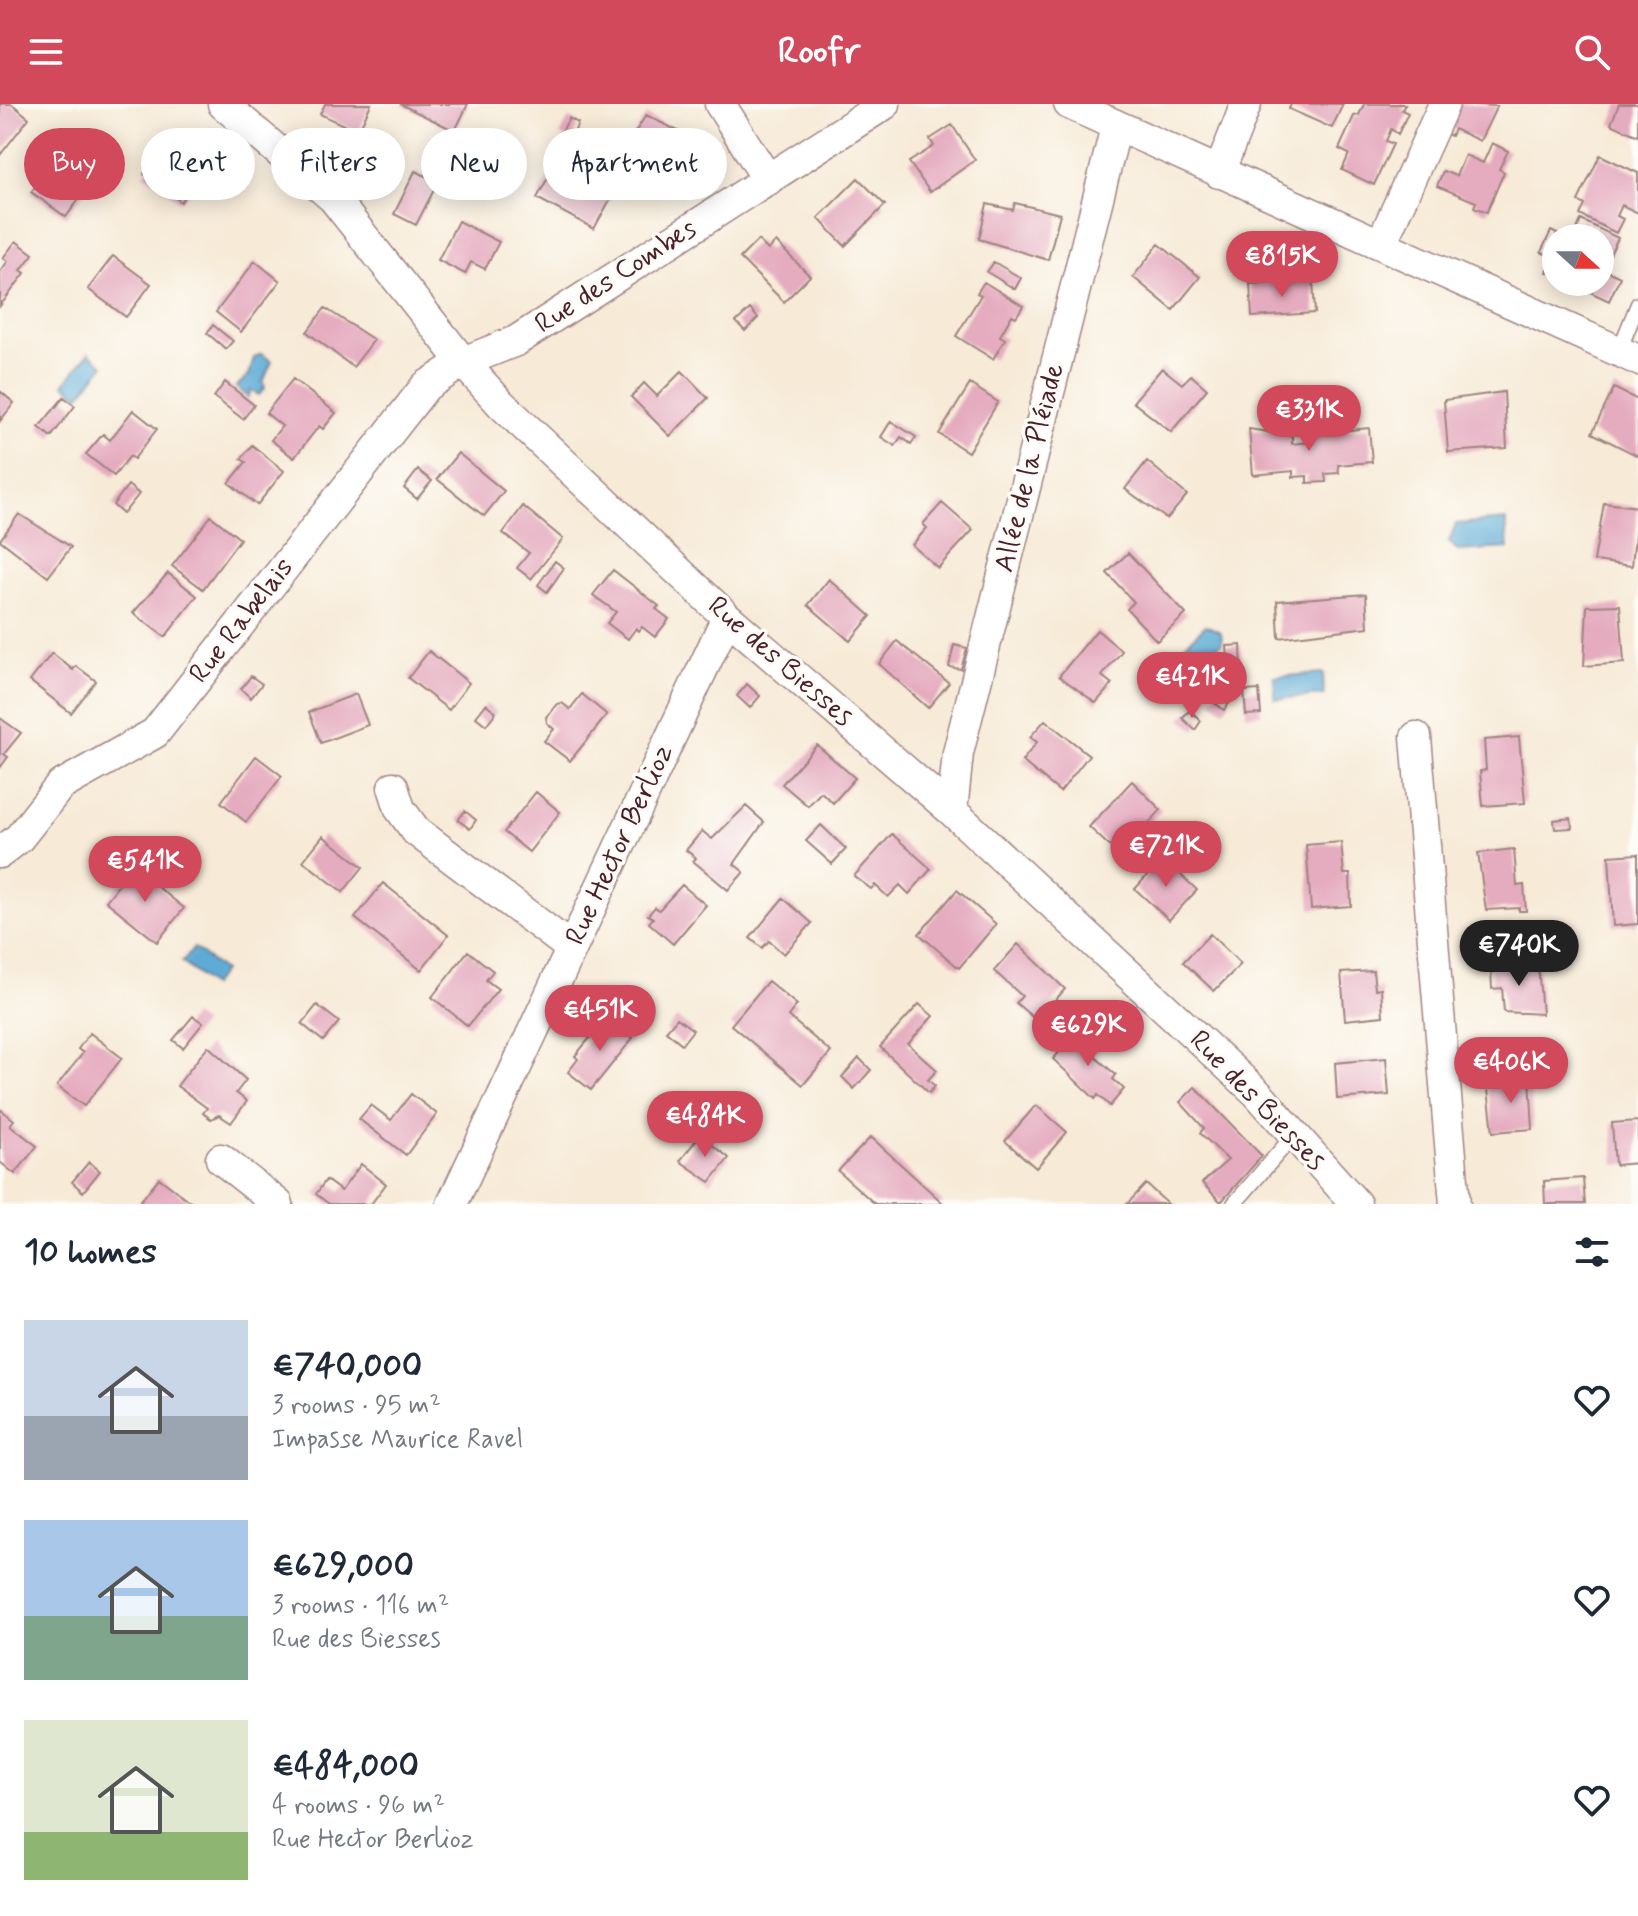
<!DOCTYPE html>
<html lang="en">
<head>
<meta charset="utf-8">
<style>
  :root { --surface:#fff; --page:#f6f6f7; --text:#1f2937; --muted:#747a83; --accent:#d1495b }
  body { margin:0; font-family:Mynerve,sans-serif; background:var(--page); color:var(--text); height:100vh; display:flex; flex-direction:column; font-size:30px; white-space:nowrap }
  * { box-sizing:border-box; margin:0 }
  p { font-size:26px; color:var(--muted) }
  .icon { flex:none; width:44px; height:44px; fill:none; stroke:currentColor; stroke-width:2; stroke-linecap:round; stroke-linejoin:round }
  .map { position:relative; height:1100px; overflow:hidden }
  .sheet { display:flex; flex-direction:column; background:var(--surface); flex:1 }
  .sheet>* { flex:none }
  .top-card { position:absolute; left:24px; top:24px; width:800px; height:72px; display:flex; gap:16px }
  .needle { width:52px; rotate:111deg }
  .controls { position:absolute; left:1542px; top:120px; display:grid; gap:16px }
  .controls a { display:grid; place-items:center; width:72px; height:72px; border-radius:50%; background:var(--surface); box-shadow:0 4px 20px #0003; font-size:40px }
  .price { position:absolute; translate:-50% -68px; padding:0 18px; border-radius:28px; background:var(--accent); color:#fff; font-size:26px; line-height:52px; filter:drop-shadow(0 2px 4px #0008) }
  .price::after { content:''; position:absolute; left:50%; top:48px; width:24px; height:18px; margin-left:-12px; background:inherit; clip-path:polygon(0 0,100% 0,50% 100%) }
  .price.current { background:#222; color:#fff }
  ul { padding:0; list-style:none }
  li { display:flex; align-items:center; gap:24px; height:200px; padding:0 24px }
  li span { display:grid; place-items:center; flex:none; width:224px; height:160px; border-radius:0px; color:#555 }
  li>.icon { margin-inline-start:auto }
  span .icon { width:96px; height:96px; fill:#fffc; stroke-width:1 }
  li b { font-size:34px }
  h2 { display:flex; justify-content:space-between; align-items:center; height:96px; padding:0 24px; font-size:34px }
  .tag { padding:0 28px; border-radius:36px; background:var(--surface); box-shadow:0 4px 20px #0003; font-size:28px; line-height:72px }
  .tag.current { background:var(--accent); color:#fff }
  header { display:flex; justify-content:space-between; align-items:center; height:104px; padding:0 24px; background:var(--accent); color:#fff; font-size:36px; font-weight:700 }
  .map>svg:first-child { display:block }
  .water { fill:#5dabd6; stroke:#546580; stroke-width:2 }
  .building { fill:#e5abbf }
  .lines { fill:none; stroke-linecap:round; stroke-linejoin:round }
  .service-casing { stroke:#a08481; stroke-width:17 }
  .minor-casing { stroke:#a08481; stroke-width:33 }
  .service { stroke:#fff; stroke-width:14 }
  .minor { stroke:#fff; stroke-width:30 }
  .labels { text-anchor:middle; dominant-baseline:central; stroke-width:7; stroke-linejoin:round; paint-order:stroke }
  .street-label { font-size:28px; fill:#4a1f2b; stroke:#fdfcf7 }
</style>
</head>
<body>
<header><svg class="icon" aria-label="menu" viewBox="0 0 24 24"><path d="M4 6h16M4 12h16M4 18h16"/></svg>Roofr<svg class="icon" aria-label="search" viewBox="0 0 24 24"><circle cx="10" cy="10" r="6"/><path d="M15 15l6 6"/></svg></header>
<div class="map">
<svg width="1638" height="1100" viewBox="0 0 1638 1100">
  <rect width="100%" height="100%" fill="#fdfcf7"/>
  <filter id="ink" filterUnits="userSpaceOnUse"><feTurbulence type="fractalNoise" baseFrequency=".0125" numOctaves="2"/><feDisplacementMap in="SourceGraphic" scale="16" xChannelSelector="R" yChannelSelector="G"/><feConvolveMatrix kernelMatrix="1 2 1 2 8 2 1 2 1" color-interpolation-filters="sRGB"/></filter>
  <filter id="wash" filterUnits="userSpaceOnUse"><feTurbulence type="fractalNoise" baseFrequency=".006" numOctaves="4" result="noise"/><feDisplacementMap in="SourceGraphic" scale="32" xChannelSelector="R" yChannelSelector="G"/><feGaussianBlur stdDeviation="1.8" result="paint"/><feColorMatrix in="noise" values="0 0 0 0 0 0 0 0 0 0 0 0 0 0 0 0 0 1.4 0 .05"/><feComposite in="paint" operator="in"/></filter>
  <g filter="url(#wash)">
    <rect width="100%" height="100%" fill="#f7ead7"/>
    <path class="water" d="M89 249 104 261 79 292 64 280Z
      M261 250 272 257 263 278 265 284 259 291 251 286 248 293 236 283 249 271 254 254Z
      M1506 416 1508 444 1458 447 1449 437 1456 420Z
      M1206 521 1221 528 1222 538 1193 565 1177 548Z
      M1323 569 1324 591 1275 595 1274 573Z
      M194 844 223 867 211 882 182 858Z"/>
    <g id="blocks">
      <path class="building" d="M0 0H12L29 14 0 51Z
        M325 0H371L358 28 320 10Z
        M400 0H468L455 27Z
        M1291 0H1343L1332 24 1289 5Z
        M1364 0H1405L1402 6 1408 9 1398 30 1391 25 1386 37 1393 40 1374 81 1342 66 1349 50 1339 45 1354 12 1359 11Z
        M1456 0 1497 2 1480 37 1454 25 1451 32 1443 28Z
        M1619 0H1638V32L1611 20Z
        M646 11 686 31 679 44 692 51 680 75 622 49Z
        M569 14 578 19 574 29 582 33 578 41 560 31Z
        M952 21 975 56 930 88 909 58 934 42 930 35Z
        M168 37 205 65 181 98 144 70Z
        M1492 39 1508 47 1499 65 1504 68 1487 108 1474 103 1476 98 1437 82 1443 67 1456 72 1465 51 1483 59Z
        M59 51 93 76 66 113 31 88Z
        M1600 51 1638 69V109L1622 101 1617 112 1623 115 1616 129 1580 111 1585 101 1578 97Z
        M552 66 584 83 592 69 617 83 594 125 537 94Z
        M415 67 438 78 416 121 394 110Z
        M858 74 885 101 845 142 818 114Z
        M1015 99 1060 110 1048 156 979 135 987 100 1013 106Z
        M1581 116 1618 134 1603 165 1620 173 1609 197 1569 178H1600V134H1573Z
        M458 117 499 138 485 165 471 158 465 170 438 156Z
        M1551 127 1565 134H1556V172L1547 168 1554 154 1541 148Z
        M758 136 768 146 776 138 810 172 784 198 740 154Z
        M16 137 33 150 21 166 25 169 0 202V168L8 157 3 154Z
        M1159 140 1200 173 1173 206 1133 173Z
        M113 152 151 180 126 213 88 185Z
        M255 157 280 177 241 228 216 208Z
        M994 158 1021 174 1015 185 987 168Z
        M1313 177 1315 209 1252 213 1250 180Z
        M984 178 1023 202 1016 213 1012 211 1000 232 1005 235 993 255 956 232 981 191 977 189Z
        M325 204 374 236 353 263 307 228Z
        M750 205 758 214 745 227 736 218Z
        M213 221 233 237 226 245 207 229Z
        M1162 264 1182 280 1191 271 1207 285 1171 328 1133 298Z
        M682 267 708 294 670 332 631 293 644 279 657 292Z
        M293 275 336 309 323 325 319 322 294 354 271 336 282 322 266 309Z
        M225 278 254 301 243 315 214 293Z
        M970 280 998 298 968 348 939 330Z
        M1614 284 1638 296V352L1592 329Z
        M0 287 14 299 0 317Z
        M1504 288 1507 344 1448 348 1444 296Z
        M64 293 75 302 51 333 39 323Z
        M133 306 157 325 134 355 130 352 114 372 86 350 103 330 110 336Z
        M891 317 916 333 911 340 901 333 895 342 881 333Z
        M1369 324 1372 358 1338 361 1339 369 1325 370 1326 378 1307 379V372L1293 373V367L1253 371 1249 325 1292 332V340L1310 338V330Z
        M252 341 284 367 257 401 229 379 246 358 241 355Z
        M458 349 504 387 484 412 437 375Z
        M1147 357 1187 391 1167 415 1125 385Z
        M418 366 432 377 417 395 404 384Z
        M128 381 139 390 123 410 113 401Z
        M942 399 973 426 938 464 912 441 927 424 923 420Z
        M1604 399 1638 403 1632 462 1594 457Z
        M523 402 563 435 531 475 517 464 529 449 503 429Z
        M19 410 71 443 48 473 0 436Z
        M211 412 240 435 203 485 172 462Z
        M1128 449 1186 510 1157 537 1127 505 1134 498 1107 469Z
        M555 457 564 464 547 488 538 481Z
        M613 466 659 502 656 505 669 515 655 533 642 523 639 527 636 524 628 535 607 519 616 508 593 491Z
        M168 469 197 492 165 533 133 509Z
        M829 475 871 512 850 537 808 501Z
        M1366 490 1368 523 1279 534 1277 497Z
        M1620 501 1624 559 1584 562 1587 502Z
        M1097 526 1122 547 1102 572 1112 580 1096 599 1059 572Z
        M897 537 949 579 928 604 879 560Z
        M954 541 967 544 961 565 949 563Z
        M1241 541 1242 568 1229 569 1227 542Z
        M429 547 469 579 449 606 408 574Z
        M52 549 73 566 76 562 96 577 71 609 30 577Z
        M251 572 262 580 251 594 241 585Z
        M747 580 760 592 750 604 737 592Z
        M1259 586 1261 610 1246 611 1244 587Z
        M1218 588 1230 598 1224 606 1211 596Z
        M356 590 368 621 321 639 309 608Z
        M582 590 607 611 570 657 544 637 554 625 547 619 546 613 557 600 562 599 570 605Z
        M486 600 496 608 486 621 476 613Z
        M1190 606 1201 617 1195 626 1182 614Z
        M0 614 21 629 4 650 8 653 0 664Z
        M1045 616 1089 651 1060 688 1022 657 1037 638 1030 633Z
        M1519 633 1525 699 1483 702 1480 667 1486 666 1484 636Z
        M817 641 855 674 833 699 821 688 808 702 782 680Z
        M256 652 282 672 246 718 221 698Z
        M1132 677 1161 706 1119 751 1089 723Z
        M536 688 560 708 529 748 504 728Z
        M746 702 764 718 734 760 744 768 728 786 693 757 696 754 686 746 702 727 712 735Z
        M465 707 476 716 470 725 458 716Z
        M1571 714 1572 724 1555 725 1554 716Z
        M821 721 846 745 832 760 806 737Z
        M892 730 931 765 909 790 900 781 888 793 875 781 871 785 854 772Z
        M323 732 363 763 343 788 303 757Z
        M1341 738 1344 770H1350L1351 802 1311 805 1306 741Z
        M1514 745 1517 782 1524 781 1526 807H1519V804L1486 806 1478 749Z
        M1638 750V820L1613 822 1609 752Z
        M1163 754 1197 786 1169 816 1135 785Z
        M133 763 184 804 157 838 106 797Z
        M383 779 448 831 421 866 355 814Z
        M682 781 706 801 673 840 649 819 653 814 648 811 655 803 659 806Z
        M957 786 996 820 959 864 919 830Z
        M783 794 812 819 784 850 769 837 762 844 750 834Z
        M1210 830 1241 860 1214 887 1183 858Z
        M1018 840 1065 885 1037 917 1016 899 1022 892 994 867Z
        M468 847 493 867 486 876 498 885 468 922 432 893Z
        M1538 861 1542 910 1504 908 1502 884 1492 885 1491 864Z
        M1373 867 1375 885 1381 884 1383 912 1345 916 1341 869Z
        M768 877 797 901 788 912 831 948 803 981 731 921Z
        M919 900 933 912 908 940 937 966 928 976 935 982 929 989 880 943Z
        M317 901 339 918 323 937 302 920Z
        M193 912 203 919 183 944 173 936Z
        M607 913 633 934 591 986 568 968 578 955 575 952Z
        M677 914 693 926 682 940 666 927Z
        M1081 924 1099 941 1092 950 1116 971 1113 975 1124 985 1110 1002 1098 991 1095 995 1053 955Z
        M90 929 122 954 84 1002 57 982 83 949 78 945Z
        M208 942 246 976 236 989 247 997 231 1019 219 1011 211 1015 203 1009 207 1004 177 982Z
        M859 954 871 966 854 985 842 973Z
        M1386 954 1389 991 1337 995 1335 959Z
        M1530 974 1533 1025 1493 1028 1487 977Z
        M1195 983 1262 1052 1221 1098 1202 1079 1228 1056 1200 1029 1204 1024 1180 998Z
        M411 990 437 1010 406 1051 359 1015 371 1001 391 1016Z
        M1036 1001 1067 1028 1036 1064 1005 1037Z
        M0 1005 14 1016 10 1021 37 1042 15 1070 0 1058Z
        M1638 1017V1059L1615 1061 1612 1019Z
        M700 1031 729 1054 710 1078 680 1057Z
        M871 1033 896 1056 944 1100H875L838 1067Z
        M89 1058 100 1067 83 1088 72 1078Z
        M361 1060 386 1080 371 1100H329L316 1090 326 1076 341 1087Z
        M159 1074 193 1100H138Z
        M1583 1074 1585 1100H1545L1544 1077Z
        M1146 1080 1168 1100H1127Z"/>
    </g>
  </g>
  <g filter="url(#ink)">
    <use href="#blocks" fill-opacity="0" stroke="#a08481" stroke-width="2"/>
    <g class="lines">
      <g class="service-casing">
        <path id="service" d="M1619 247 1638 200
          M1234 1100 1294 1031"/>
      </g>
      <g class="minor-casing">
        <path id="minor" d="M223 0 333 94 463 258 501 300 727 513 952 707 1257 989 1356 1100
          M720 0 768 76
          M1069 0 1638 256
          M1219 69 1246 0
          M1381 140 1444 0
          M1416 633 1455 1100
          M393 683 400 705 416 727 571 844
          M952 707 958 649 1116 23
          M0 749 19 734 60 682 155 629 426 282 463 258 516 237 885 0
          M221 1055 278 1100
          M452 1100 727 513"/>
      </g>
      <use href="#service" class="service"/>
      <use href="#minor" class="minor"/>
    </g>
  </g>
  <g class="labels">
    <g class="street-label">
      <text transform="translate(616 173) rotate(-33)">Rue des Combes</text>
      <text transform="translate(1030 364) rotate(-76)">Allée de la Pléiade</text>
      <text transform="translate(242 517) rotate(-52)">Rue Rabelais</text>
      <text transform="translate(780 558) rotate(41)">Rue des Biesses</text>
      <text transform="translate(620 741) rotate(-65)">Rue Hector Berlioz</text>
      <text transform="translate(1257 997) rotate(46)">Rue des Biesses</text>
    </g>
  </g>
</svg>
<div class="controls">
<a><svg class="needle" viewBox="-14 -14 28 28"><path d="M0-13l5 13h-10z" fill="#e53935"/><path d="M0 13l5-13h-10z" fill="#747a83"/></svg></a>
</div>
<b class="price" style="left:1282px;top:195px">€815K</b>
<b class="price" style="left:1309px;top:349px">€331K</b>
<b class="price" style="left:1192px;top:616px">€421K</b>
<b class="price" style="left:1166px;top:785px">€721K</b>
<b class="price" style="left:145px;top:800px">€541K</b>
<b class="price current" style="left:1519px;top:884px">€740K</b>
<b class="price" style="left:600px;top:949px">€451K</b>
<b class="price" style="left:1088px;top:964px">€629K</b>
<b class="price" style="left:1511px;top:1001px">€406K</b>
<b class="price" style="left:705px;top:1055px">€484K</b>
<div class="top-card">
<a class="tag current">Buy</a>
<a class="tag">Rent</a>
<a class="tag">Filters</a>
<a class="tag">New</a>
<a class="tag">Apartment</a>
</div>
</div>
<section class="sheet">
<h2>10 homes<svg class="icon" aria-label="filters" viewBox="0 0 24 24"><path d="M4 7h16M4 17h16"/><circle cx="9" cy="7" r="2"/><circle cx="15" cy="17" r="2"/></svg></h2>
<ul>
<li><span style="background:linear-gradient(#c9d6e8 60%,#9aa5b1 0)"><svg class="icon" aria-label="home" viewBox="0 0 24 24"><path d="M3 11l9-7 9 7M6 9v11h12V9"/></svg></span><div><b>€740,000</b><p>3 rooms · 95 m²</p><p>Impasse Maurice Ravel</p></div><svg class="icon" aria-label="heart" viewBox="0 0 24 24"><path d="M12 20l-8-8c-3-5 5-10 8-4 3-6 11-1 8 4z"/></svg></li>
<li><span style="background:linear-gradient(#a9c7e8 60%,#7fa58c 0)"><svg class="icon" aria-label="home" viewBox="0 0 24 24"><path d="M3 11l9-7 9 7M6 9v11h12V9"/></svg></span><div><b>€629,000</b><p>3 rooms · 116 m²</p><p>Rue des Biesses</p></div><svg class="icon" aria-label="heart" viewBox="0 0 24 24"><path d="M12 20l-8-8c-3-5 5-10 8-4 3-6 11-1 8 4z"/></svg></li>
<li><span style="background:linear-gradient(#dfe7d0 70%,#8fb573 0)"><svg class="icon" aria-label="home" viewBox="0 0 24 24"><path d="M3 11l9-7 9 7M6 9v11h12V9"/></svg></span><div><b>€484,000</b><p>4 rooms · 96 m²</p><p>Rue Hector Berlioz</p></div><svg class="icon" aria-label="heart" viewBox="0 0 24 24"><path d="M12 20l-8-8c-3-5 5-10 8-4 3-6 11-1 8 4z"/></svg></li>
</ul>
</section>
</body>
</html>
